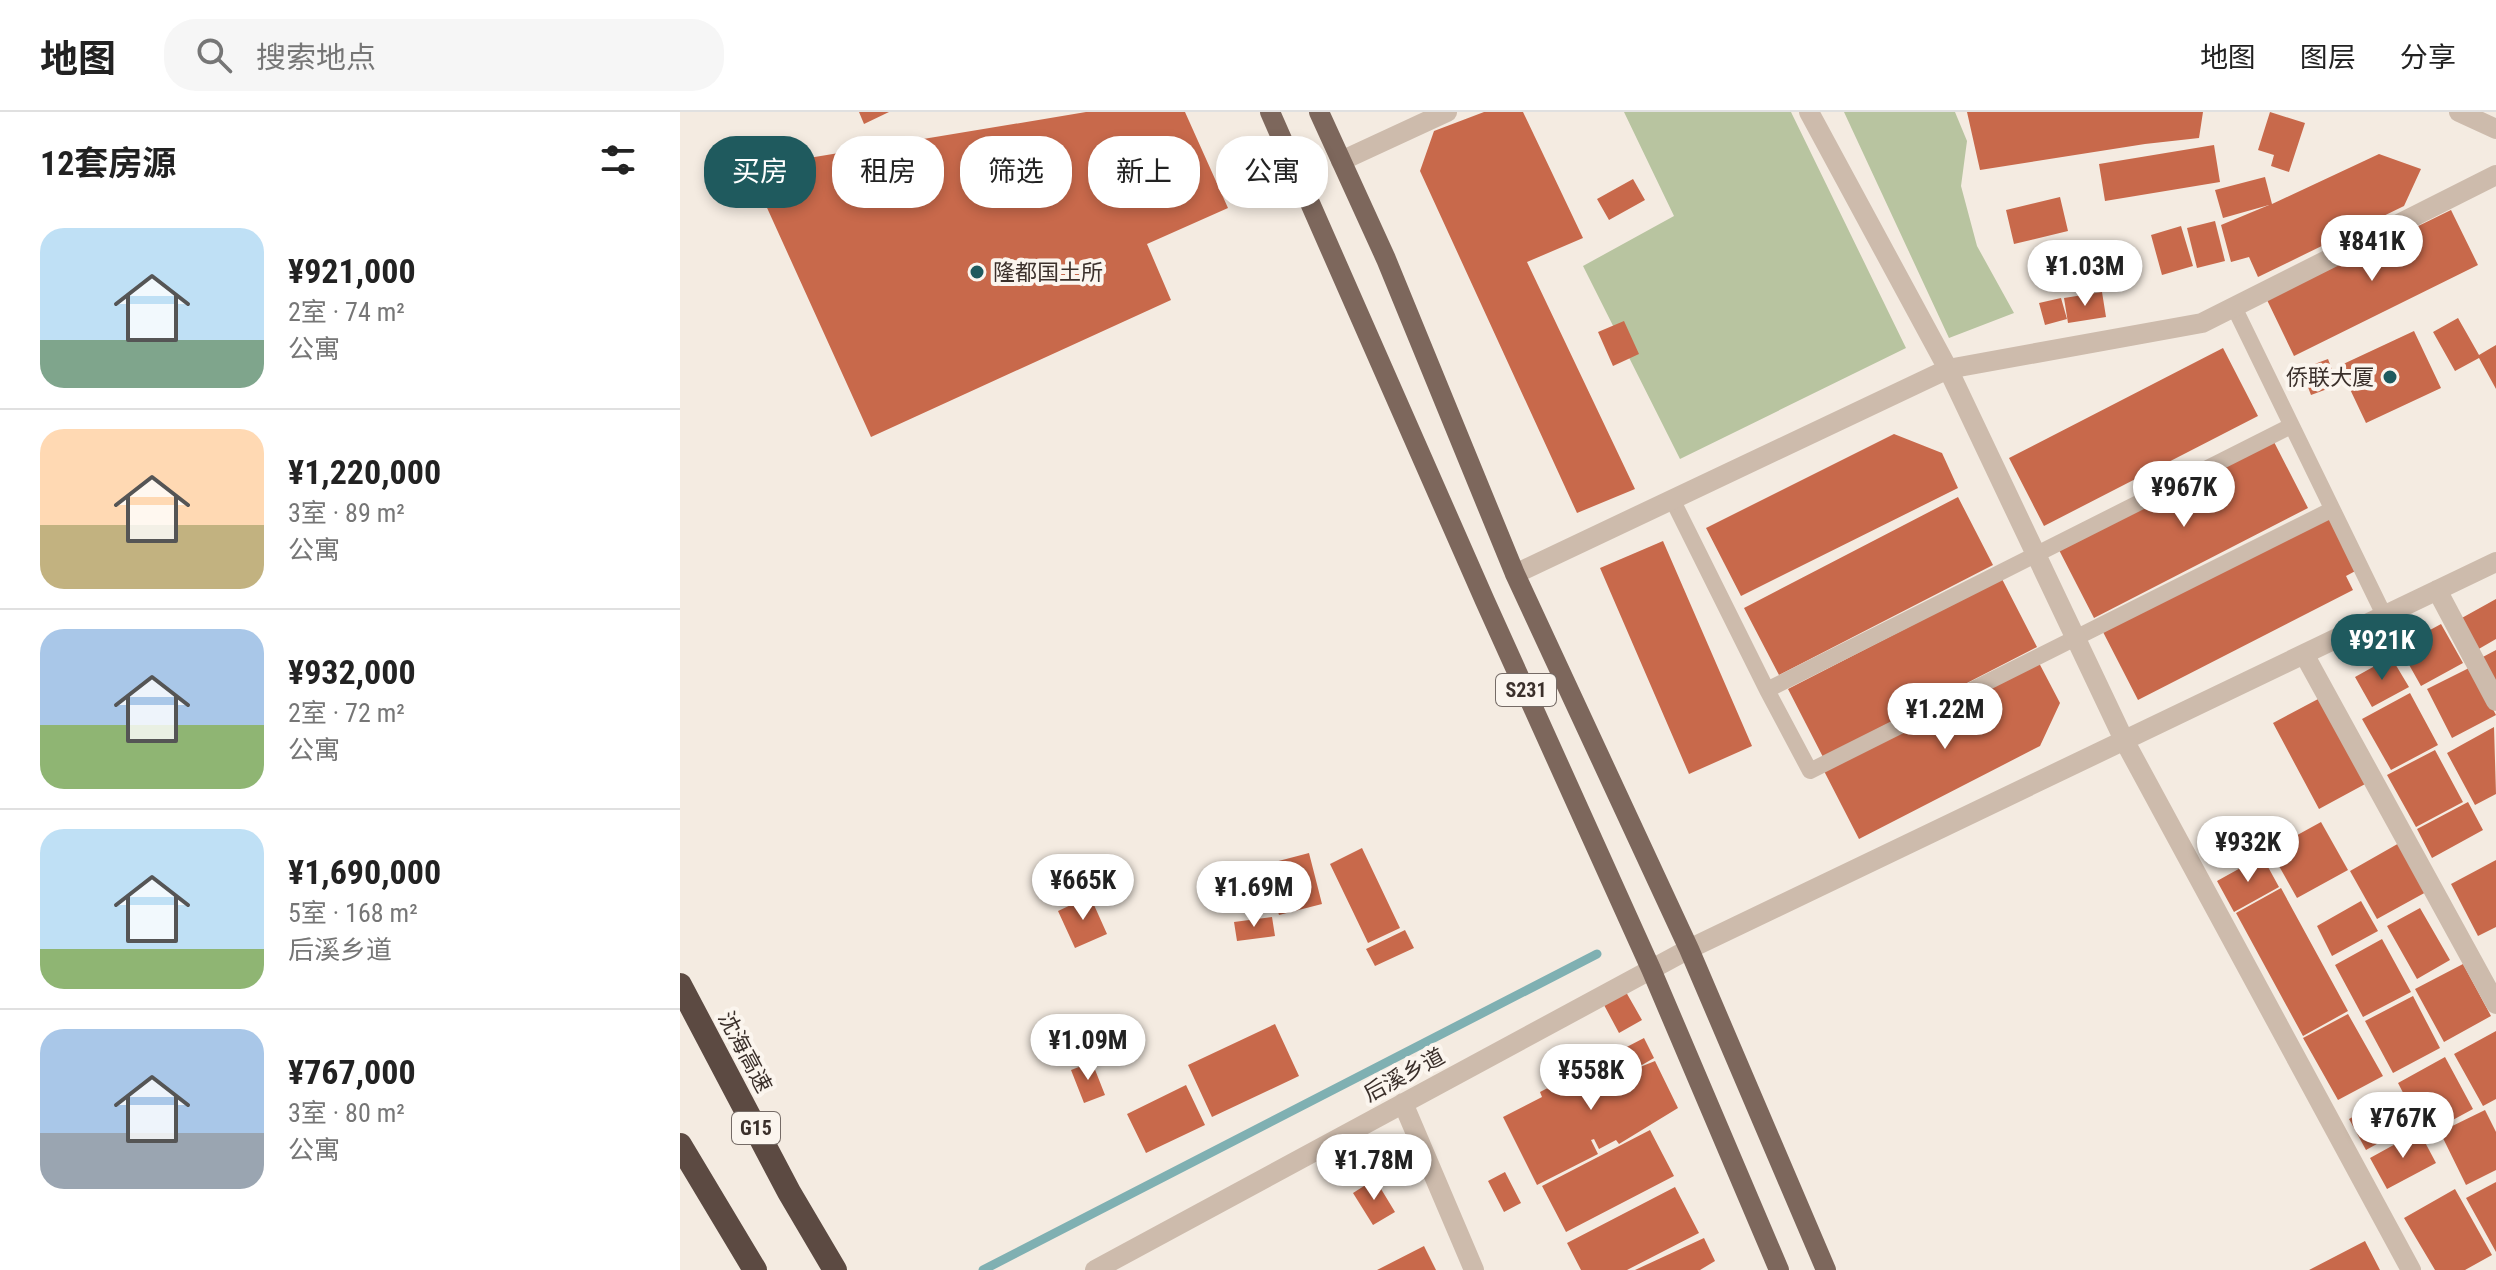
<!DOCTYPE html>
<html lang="zh">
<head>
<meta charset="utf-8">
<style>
  :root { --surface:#fff; --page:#f6f6f6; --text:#222; --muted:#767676; --line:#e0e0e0; --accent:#1f5a5e }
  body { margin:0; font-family:"Roboto Condensed","Noto Sans SC",sans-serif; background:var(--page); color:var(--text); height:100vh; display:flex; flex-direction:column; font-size:30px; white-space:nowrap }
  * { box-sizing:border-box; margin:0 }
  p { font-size:26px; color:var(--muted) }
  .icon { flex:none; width:44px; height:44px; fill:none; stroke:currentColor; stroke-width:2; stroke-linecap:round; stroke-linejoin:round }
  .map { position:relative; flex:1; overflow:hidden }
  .drawer { display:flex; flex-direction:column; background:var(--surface); width:680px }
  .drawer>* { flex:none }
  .top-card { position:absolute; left:24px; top:24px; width:760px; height:72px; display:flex; gap:16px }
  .price { position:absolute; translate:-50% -68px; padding:0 18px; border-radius:28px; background:#fff; color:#222; font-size:26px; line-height:52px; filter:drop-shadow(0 2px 4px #0008) }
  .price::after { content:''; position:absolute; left:50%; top:48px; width:24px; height:18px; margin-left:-12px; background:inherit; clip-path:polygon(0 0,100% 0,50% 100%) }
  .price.current { background:var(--accent); color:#fff }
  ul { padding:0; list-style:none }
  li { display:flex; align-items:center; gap:24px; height:200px; padding:0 40px }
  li+li { border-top:2px solid var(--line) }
  li span { display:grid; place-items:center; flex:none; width:224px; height:160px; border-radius:24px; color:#555 }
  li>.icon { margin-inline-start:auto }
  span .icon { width:96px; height:96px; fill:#fffc; stroke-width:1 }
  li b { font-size:34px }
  h2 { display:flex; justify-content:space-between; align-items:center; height:96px; padding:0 40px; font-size:34px }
  .pill { padding:0 28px; border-radius:32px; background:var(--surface); box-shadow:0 4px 12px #0003; font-size:28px; line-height:72px }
  .pill.current { background:var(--accent); color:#fff }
  header { display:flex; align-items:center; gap:48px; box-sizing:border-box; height:112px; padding:0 40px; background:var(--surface); border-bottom:2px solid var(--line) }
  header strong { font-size:38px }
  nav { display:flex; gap:44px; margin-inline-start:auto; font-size:28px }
  .search { width:560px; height:72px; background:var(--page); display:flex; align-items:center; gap:20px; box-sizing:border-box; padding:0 28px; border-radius:32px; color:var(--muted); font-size:30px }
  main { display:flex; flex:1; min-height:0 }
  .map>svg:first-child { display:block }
  .green { fill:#b8c4a0 }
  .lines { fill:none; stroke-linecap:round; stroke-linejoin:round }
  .stream { stroke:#7fb0b2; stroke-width:9 }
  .building { fill:#c8694b }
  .service { stroke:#cdbbac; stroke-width:16 }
  .minor { stroke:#cdbbac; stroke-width:20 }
  .tertiary { stroke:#cdbbac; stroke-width:20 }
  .primary { stroke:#7d675c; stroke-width:20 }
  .motorway { stroke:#5c4a42; stroke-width:24 }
  .poi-dot { fill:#1f5a5e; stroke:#fbf5ee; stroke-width:3 }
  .labels { text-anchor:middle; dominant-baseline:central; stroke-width:8; stroke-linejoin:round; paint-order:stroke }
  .shield { fill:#fbf5ee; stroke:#756b66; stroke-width:2 }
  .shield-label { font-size:20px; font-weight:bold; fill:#3b302b }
  .poi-label { font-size:22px; fill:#3b302b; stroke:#fbf5ee; text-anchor:start }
  .street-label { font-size:22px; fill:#3b302b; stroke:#fbf5ee }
</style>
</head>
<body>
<header>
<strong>地图</strong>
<div class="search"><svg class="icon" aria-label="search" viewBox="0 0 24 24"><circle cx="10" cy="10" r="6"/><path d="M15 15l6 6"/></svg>搜索地点</div>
<nav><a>地图</a><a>图层</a><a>分享</a></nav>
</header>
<main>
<section class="drawer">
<h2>12套房源<svg class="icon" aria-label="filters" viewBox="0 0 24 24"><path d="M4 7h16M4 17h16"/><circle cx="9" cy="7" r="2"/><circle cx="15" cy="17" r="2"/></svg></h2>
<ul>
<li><span style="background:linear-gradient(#bfe0f5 70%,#7fa58c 0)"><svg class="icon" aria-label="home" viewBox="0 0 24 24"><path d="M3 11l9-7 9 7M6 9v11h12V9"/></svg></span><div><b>¥921,000</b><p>2室 · 74 m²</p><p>公寓</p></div></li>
<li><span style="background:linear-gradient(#ffd9b3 60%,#c2b280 0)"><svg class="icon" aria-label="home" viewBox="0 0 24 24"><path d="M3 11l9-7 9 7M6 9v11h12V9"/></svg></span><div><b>¥1,220,000</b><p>3室 · 89 m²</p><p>公寓</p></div></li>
<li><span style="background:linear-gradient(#a9c7e8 60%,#8fb573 0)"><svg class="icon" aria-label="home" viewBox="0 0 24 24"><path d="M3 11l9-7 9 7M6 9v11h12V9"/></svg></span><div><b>¥932,000</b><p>2室 · 72 m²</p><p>公寓</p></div></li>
<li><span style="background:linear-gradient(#bfe0f5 75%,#8fb573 0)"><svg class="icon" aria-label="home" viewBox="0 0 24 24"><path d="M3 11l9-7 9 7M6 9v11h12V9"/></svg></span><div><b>¥1,690,000</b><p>5室 · 168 m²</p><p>后溪乡道</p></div></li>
<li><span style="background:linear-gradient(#a9c7e8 65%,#9aa5b1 0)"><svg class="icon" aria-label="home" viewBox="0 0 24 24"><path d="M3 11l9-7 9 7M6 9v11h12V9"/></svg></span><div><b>¥767,000</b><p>3室 · 80 m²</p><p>公寓</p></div></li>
</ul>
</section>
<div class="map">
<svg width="1816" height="1158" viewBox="0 0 1816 1158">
  <rect width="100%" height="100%" fill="#f4ebe1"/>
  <path class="green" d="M944 0H1111L1226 236 1000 347 903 154 994 104Z
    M1164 0H1275L1287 29 1281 74 1297 134 1334 201 1269 226Z"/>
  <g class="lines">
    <path class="stream" d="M303 1158 917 842"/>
  </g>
  <path class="building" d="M179 0H209L184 12Z
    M406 0H505L548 96 467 132 491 188 191 325 69 56Z
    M804 0H843L903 126 847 150 955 377 897 401 740 59 754 19Z
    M1287 0H1523L1519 26 1465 32 1300 58Z
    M1590 0 1625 11 1609 60 1591 54 1594 43 1578 38Z
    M1534 33 1540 70 1425 89 1419 52Z
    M1699 42 1741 57 1724 94 1578 165 1569 145 1551 150 1541 113 1589 93 1543 106 1535 78 1585 65 1592 92Z
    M953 67 965 88 929 108 917 87Z
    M1380 85 1388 119 1334 132 1326 98Z
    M1771 98 1798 153 1614 244 1587 188Z
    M1535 109 1545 149 1517 156 1507 116Z
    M1501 114 1513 154 1482 163 1471 123Z
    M1422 180 1426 205 1388 211 1384 186Z
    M1381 186 1387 207 1365 213 1359 191Z
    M1778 206 1799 243 1816 233V277L1799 246 1775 259 1753 220Z
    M944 209 959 242 933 254 918 220Z
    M1734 219 1761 276 1686 311 1659 254Z
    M1543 236 1578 304 1364 414 1329 346Z
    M1648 247 1658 273 1631 283 1621 257Z
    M1214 322 1262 341 1278 376 1061 484 1026 416Z
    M1593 328 1628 396 1414 506 1379 438Z
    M1278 385 1313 453 1099 563 1064 496Z
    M1651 400 1681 456 1666 464 1673 478 1458 588 1423 520Z
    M983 429 1072 634 1009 662 920 456Z
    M1322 467 1357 535 1143 645 1108 577Z
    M1816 487V527L1797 538 1780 507Z
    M1761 512 1783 551 1741 574 1719 535Z
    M1816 538V579L1799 547Z
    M1711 545 1729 575 1692 595 1675 565Z
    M1358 549 1380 591 1360 634 1179 727 1144 659Z
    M1791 555 1816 603 1772 626 1747 577Z
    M1730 581 1758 633 1711 658 1682 607Z
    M1640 586 1687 671 1639 697 1593 611Z
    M1814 615 1816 682 1795 693 1767 641Z
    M1755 638 1783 690 1736 715 1707 663Z
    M1788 690 1803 718 1752 746 1737 717Z
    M1641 710 1668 758 1617 786 1590 738Z
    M1721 730 1748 779 1697 807 1670 759Z
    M682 736 720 816 688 831 650 752Z
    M629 741 642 792 599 803 595 790 564 798 558 772 549 774 545 763Z
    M1582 744 1599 775 1554 800 1537 769Z
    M1816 748V815L1798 824 1771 772Z
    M1601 776 1668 899 1623 924 1556 801Z
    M410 784 427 822 395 836 378 799Z
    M1681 789 1698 819 1652 844 1637 814Z
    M1740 796 1770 848 1737 867 1707 814Z
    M592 805 595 824 557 829 554 810Z
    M725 818 734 836 695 854 686 837Z
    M1702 827 1731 880 1683 905 1655 853Z
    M1783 852 1811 904 1764 930 1735 877Z
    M946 880 962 908 939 921 924 893Z
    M1733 884 1760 936 1713 961 1685 909Z
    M1668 902 1703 964 1658 988 1623 926Z
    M595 912 619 964 532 1005 508 953Z
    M1816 919V987L1803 994 1774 942Z
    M964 926 974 946 955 957 975 949 998 996 939 1032 936 1028 919 1037 914 1027 911 1028 918 1042 857 1073 823 1005 862 985 860 980Z
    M1765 945 1793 997 1745 1023 1718 971Z
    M412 950 425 983 404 991 391 958Z
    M506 973 525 1013 466 1041 447 1002Z
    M1714 982 1731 1013 1686 1038 1669 1007Z
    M1805 998 1816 1020V1058L1786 1073 1760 1020Z
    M970 1018 994 1064 886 1120 862 1074Z
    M1739 1019 1756 1051 1707 1077 1690 1046Z
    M825 1060 841 1091 824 1100 808 1069Z
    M695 1067 715 1100 693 1113 673 1081Z
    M1816 1070V1140L1786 1086Z
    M995 1075 1019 1121 947 1158H901L887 1131Z
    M1775 1077 1812 1143 1785 1158H1755L1724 1106Z
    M1024 1126 1035 1149 1020 1158H955Z
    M1685 1129 1700 1158H1629Z
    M744 1134 756 1158H697Z"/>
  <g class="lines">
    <path class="service" d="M1554 195 1704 503
      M992 387 1087 578 1611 314
      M1087 578 1130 659 1651 398"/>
    <path class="minor" d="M1129 0 1268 257 1444 628 1731 1158
      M661 49 767 0
      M835 462 1268 257 1522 211 1816 63
      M1757 478 1816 589
      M1624 542 1816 892
      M723 991 794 1158
      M415 1158 1009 837 1816 450"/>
    <path class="tertiary" d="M1779 0 1816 17"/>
    <path class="primary" d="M590 0 805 489 971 857 1099 1158
      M639 0 706 147 835 462 1009 837 1146 1158"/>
    <path class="motorway" d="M0 873 109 1080 155 1158
      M0 1033 75 1158"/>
  </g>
  <g class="poi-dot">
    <circle cx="297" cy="160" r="8"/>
    <circle cx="1710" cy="265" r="8"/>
  </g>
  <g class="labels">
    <g class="shield">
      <rect x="816" y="562" width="60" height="32" rx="6"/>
      <rect x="52" y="1000" width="48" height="32" rx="6"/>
    </g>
    <g class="shield-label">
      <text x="846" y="578">S231</text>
      <text x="76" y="1016">G15</text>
    </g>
    <g class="poi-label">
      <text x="313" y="160">隆都国土所</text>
      <text x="1694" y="265" text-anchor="end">侨联大厦</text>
    </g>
    <g class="street-label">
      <text transform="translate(65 940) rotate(62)">沈海高速</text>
      <text transform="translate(724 963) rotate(-28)">后溪乡道</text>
    </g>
  </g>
</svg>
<b class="price" style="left:1692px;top:171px">¥841K</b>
<b class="price" style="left:1405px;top:196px">¥1.03M</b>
<b class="price" style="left:1504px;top:417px">¥967K</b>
<b class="price current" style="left:1702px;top:570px">¥921K</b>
<b class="price" style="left:1265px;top:639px">¥1.22M</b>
<b class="price" style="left:1568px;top:772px">¥932K</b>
<b class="price" style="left:403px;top:810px">¥665K</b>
<b class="price" style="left:574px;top:817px">¥1.69M</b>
<b class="price" style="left:408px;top:970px">¥1.09M</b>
<b class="price" style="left:911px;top:1000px">¥558K</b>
<b class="price" style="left:1723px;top:1048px">¥767K</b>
<b class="price" style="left:694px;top:1090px">¥1.78M</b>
<div class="top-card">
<a class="pill current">买房</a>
<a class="pill">租房</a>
<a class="pill">筛选</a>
<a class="pill">新上</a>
<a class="pill">公寓</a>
</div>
</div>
</main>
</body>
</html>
